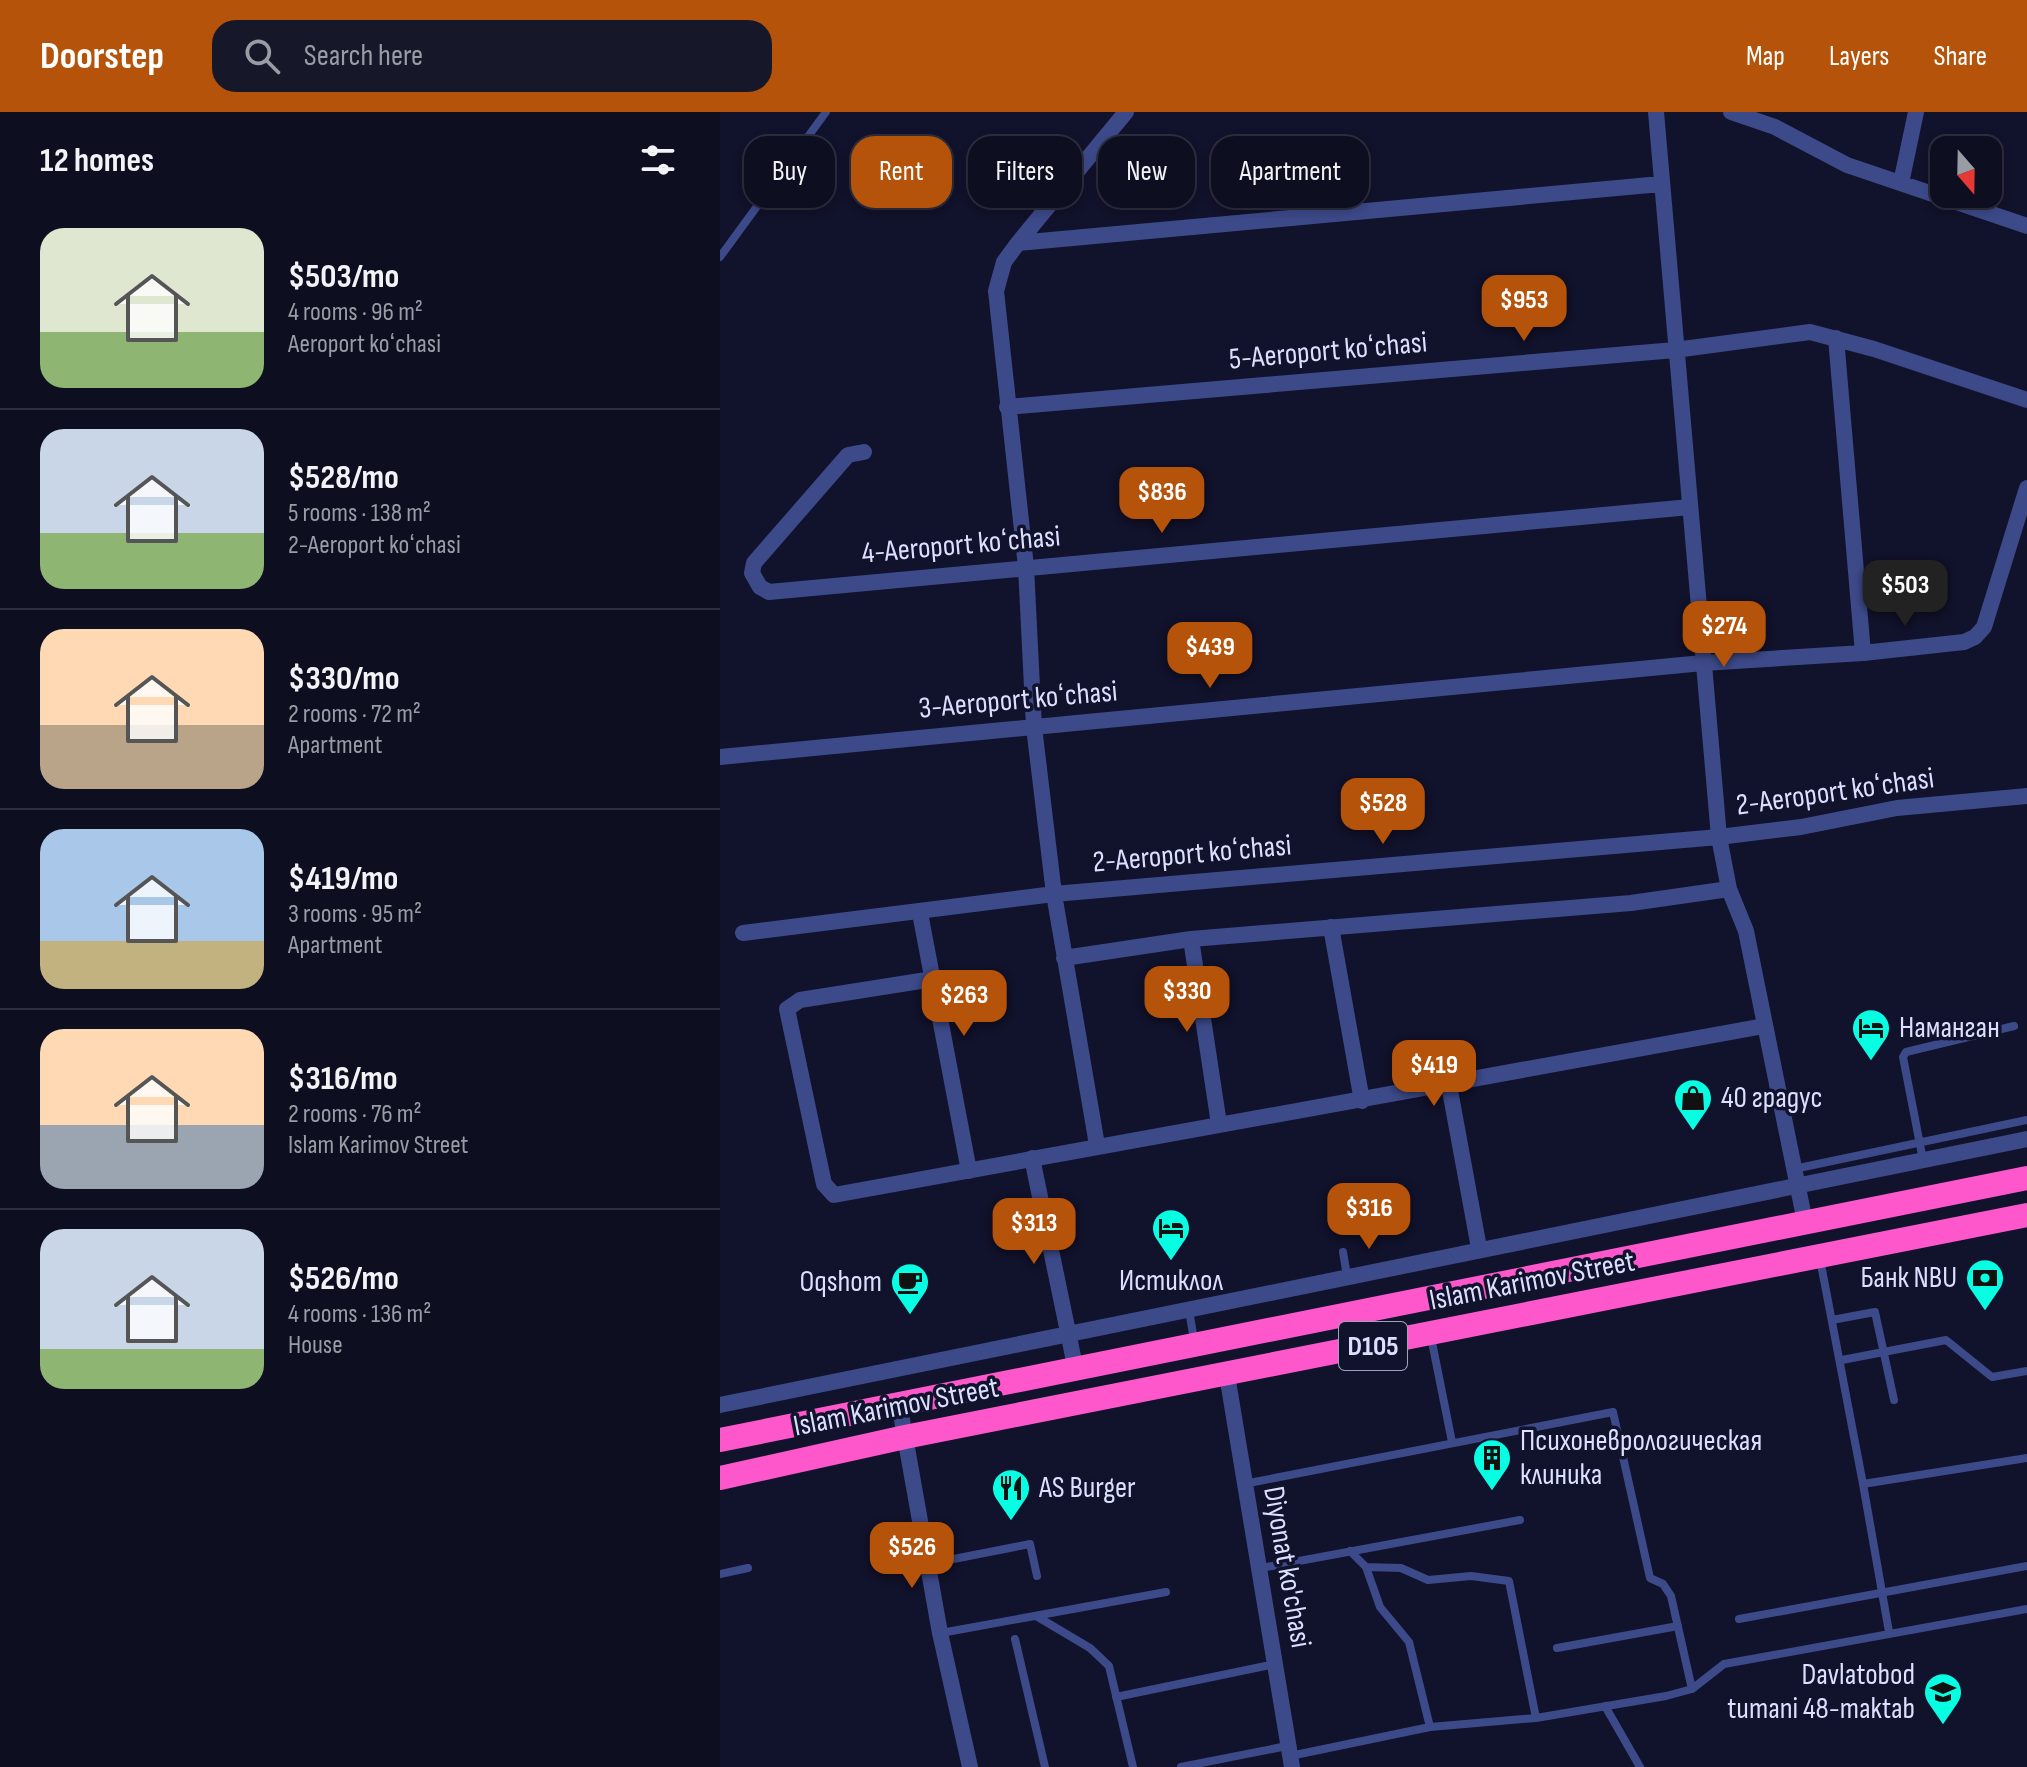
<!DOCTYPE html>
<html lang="en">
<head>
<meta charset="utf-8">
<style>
  :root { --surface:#0d0e20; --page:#161729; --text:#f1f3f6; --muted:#9a9ca5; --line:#2d2e3e; --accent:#b45309 }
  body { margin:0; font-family:"Sofia Sans Condensed",sans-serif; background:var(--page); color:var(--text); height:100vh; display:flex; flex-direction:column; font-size:30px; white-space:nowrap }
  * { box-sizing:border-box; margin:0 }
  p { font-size:26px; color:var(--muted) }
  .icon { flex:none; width:44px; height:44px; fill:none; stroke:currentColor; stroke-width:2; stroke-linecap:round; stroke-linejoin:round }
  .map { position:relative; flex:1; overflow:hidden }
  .sheet { display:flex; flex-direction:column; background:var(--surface); width:720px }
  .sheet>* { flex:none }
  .banner { position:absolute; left:24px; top:24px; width:760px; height:72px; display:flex; gap:16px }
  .needle { width:52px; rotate:160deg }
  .buttons { position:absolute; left:1210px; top:24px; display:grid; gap:16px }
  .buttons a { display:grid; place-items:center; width:72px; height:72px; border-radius:16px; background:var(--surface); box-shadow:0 4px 12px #0003,0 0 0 2px var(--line); font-size:40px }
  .price { position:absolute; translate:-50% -68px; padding:0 18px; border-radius:16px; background:var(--accent); color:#fff; font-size:26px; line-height:52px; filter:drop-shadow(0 2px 4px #0008) }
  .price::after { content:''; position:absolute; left:50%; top:48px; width:24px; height:18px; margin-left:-12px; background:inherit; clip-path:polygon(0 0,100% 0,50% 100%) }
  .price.current { background:#222; color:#fff }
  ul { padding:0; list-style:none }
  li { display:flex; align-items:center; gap:24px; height:200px; padding:0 40px }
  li+li { border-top:2px solid var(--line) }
  li span { display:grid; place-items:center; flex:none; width:224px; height:160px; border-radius:24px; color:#555 }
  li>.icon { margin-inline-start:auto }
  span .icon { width:96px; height:96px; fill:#fffc; stroke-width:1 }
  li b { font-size:34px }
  h2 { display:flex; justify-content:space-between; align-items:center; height:96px; padding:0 40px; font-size:34px }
  .tag { padding:0 28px; border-radius:24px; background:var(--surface); box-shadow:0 4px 12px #0003,0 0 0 2px var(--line); font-size:28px; line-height:72px }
  .tag.current { background:var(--accent); color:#fff }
  header { display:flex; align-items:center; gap:48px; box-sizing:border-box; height:112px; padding:0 40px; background:var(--accent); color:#fff }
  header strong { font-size:38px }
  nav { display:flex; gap:44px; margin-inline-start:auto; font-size:28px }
  .search { width:560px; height:72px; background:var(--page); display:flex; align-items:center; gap:20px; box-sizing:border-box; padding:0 28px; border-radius:24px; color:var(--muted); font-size:30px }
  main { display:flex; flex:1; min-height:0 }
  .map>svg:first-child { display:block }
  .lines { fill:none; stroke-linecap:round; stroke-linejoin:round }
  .lane { stroke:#3d4a8a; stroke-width:8 }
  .street { stroke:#3d4a8a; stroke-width:16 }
  .highway { stroke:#fe57cb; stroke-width:24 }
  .labels { text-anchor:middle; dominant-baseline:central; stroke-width:7; stroke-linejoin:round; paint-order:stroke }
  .shield { fill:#11122b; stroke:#9fa2bf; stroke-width:2 }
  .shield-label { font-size:28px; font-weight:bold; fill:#dcdfff }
  .street-label { font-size:30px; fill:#dcdfff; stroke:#11122b }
  .poi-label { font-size:30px; fill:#dcdfff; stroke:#11122b; text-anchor:start }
</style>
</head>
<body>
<header>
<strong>Doorstep</strong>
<div class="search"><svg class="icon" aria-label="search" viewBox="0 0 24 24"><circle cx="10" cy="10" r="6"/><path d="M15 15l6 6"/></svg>Search here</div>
<nav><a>Map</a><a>Layers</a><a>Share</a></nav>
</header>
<main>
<section class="sheet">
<h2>12 homes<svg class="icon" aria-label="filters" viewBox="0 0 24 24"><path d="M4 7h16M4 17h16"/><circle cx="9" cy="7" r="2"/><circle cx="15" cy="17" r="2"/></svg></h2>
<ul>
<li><span style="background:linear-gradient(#dfe7d0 65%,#8fb573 0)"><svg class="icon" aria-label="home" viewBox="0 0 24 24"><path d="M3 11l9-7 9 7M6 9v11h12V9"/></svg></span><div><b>$503/mo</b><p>4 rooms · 96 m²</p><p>Aeroport koʻchasi</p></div></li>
<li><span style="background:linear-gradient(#c9d6e8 65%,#8fb573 0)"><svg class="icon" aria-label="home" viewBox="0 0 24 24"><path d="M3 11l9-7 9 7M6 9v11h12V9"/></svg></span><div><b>$528/mo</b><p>5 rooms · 138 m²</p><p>2-Aeroport koʻchasi</p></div></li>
<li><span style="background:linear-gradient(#ffd9b3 60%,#b9a48a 0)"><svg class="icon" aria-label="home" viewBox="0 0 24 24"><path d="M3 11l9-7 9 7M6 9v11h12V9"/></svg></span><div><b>$330/mo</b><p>2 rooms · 72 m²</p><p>Apartment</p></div></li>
<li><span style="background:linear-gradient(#a9c7e8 70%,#c2b280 0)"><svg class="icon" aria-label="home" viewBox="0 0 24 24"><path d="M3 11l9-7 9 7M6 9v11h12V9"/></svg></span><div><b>$419/mo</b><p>3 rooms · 95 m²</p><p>Apartment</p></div></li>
<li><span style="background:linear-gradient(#ffd9b3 60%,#9aa5b1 0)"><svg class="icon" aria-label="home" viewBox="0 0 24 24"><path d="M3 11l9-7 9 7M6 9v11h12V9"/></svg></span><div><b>$316/mo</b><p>2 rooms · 76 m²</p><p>Islam Karimov Street</p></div></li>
<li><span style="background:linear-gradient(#c9d6e8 75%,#8fb573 0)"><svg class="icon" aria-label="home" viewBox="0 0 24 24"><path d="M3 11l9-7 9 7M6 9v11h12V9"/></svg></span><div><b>$526/mo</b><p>4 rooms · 136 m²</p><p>House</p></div></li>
</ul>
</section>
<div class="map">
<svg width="1307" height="1655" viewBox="0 0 1307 1655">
  <rect width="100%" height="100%" fill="#11122b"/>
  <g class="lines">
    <path class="lane" d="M0 145 106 0
      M1203 1048 1183 945 1186 940 1294 914
      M1074 1057 1307 1008
      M623 1140 627 1164
      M1100 1147 1143 1372 1307 1346
      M469 1198 474 1228
      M1112 1208 1155 1200 1174 1288
      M711 1225 732 1330
      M1122 1248 1226 1228 1272 1265 1307 1259
      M524 1372 893 1300 930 1466 943 1472 951 1484 972 1577
      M1143 1372 1169 1520
      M630 1439 646 1455 660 1495 689 1530 710 1615
      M208 1452 310 1432 317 1464
      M646 1455 681 1456 708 1468 751 1464 789 1469 816 1606
      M541 1456 800 1408
      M0 1462 28 1456
      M316 1504 370 1536 389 1554 413 1655
      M1019 1507 1307 1454
      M221 1521 446 1480
      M295 1527 325 1655
      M837 1536 958 1514
      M396 1585 555 1552
      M885 1594 920 1655
      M570 1644 710 1615 816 1606 946 1584 972 1577 1004 1552 1307 1497
      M461 1655 567 1634"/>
    <path class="street" d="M936 0 999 725 1009 777 1026 819 1085 1110
      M1011 0 1055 15 1127 53 1307 114
      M1181 71 1196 0
      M298 131 941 72
      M1116 226 1143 541
      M287 295 955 238 1090 220 1154 237 1307 288
      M144 340 128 343 34 451 32 461 40 475 49 480 970 395
      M0 645 983 551 1143 541 1244 530 1255 525 1264 515 1307 376
      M200 801 249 1059
      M611 815 642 989
      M23 821 334 782 999 725 1081 715 1177 696 1307 684
      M471 827 499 1012
      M344 846 471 827 911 791 1009 777
      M213 867 80 888 67 897 104 1072 114 1083 1044 914
      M729 973 759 1136
      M377 1033 334 782 314 615 306 455 276 179 284 150 298 131 406 0
      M312 1046 355 1254
      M507 1263 572 1655
      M179 1291 220 1521 250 1655
      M0 1293 1307 1027"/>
    <path class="highway" d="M0 1328 1307 1066
      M0 1366 185 1325 1307 1103"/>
  </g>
  <defs>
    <g id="hotel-pin" transform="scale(2)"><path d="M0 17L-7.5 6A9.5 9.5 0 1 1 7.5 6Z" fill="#08fee3" stroke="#11122b"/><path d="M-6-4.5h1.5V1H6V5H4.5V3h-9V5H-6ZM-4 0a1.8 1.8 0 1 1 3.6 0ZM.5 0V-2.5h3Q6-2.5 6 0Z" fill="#111"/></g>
    <g id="shop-pin" transform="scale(2)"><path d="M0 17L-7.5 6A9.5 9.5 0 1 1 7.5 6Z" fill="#08fee3" stroke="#11122b"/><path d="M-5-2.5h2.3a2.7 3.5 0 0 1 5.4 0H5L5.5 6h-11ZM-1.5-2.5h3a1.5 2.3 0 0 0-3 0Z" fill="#111"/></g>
    <g id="bank-pin" transform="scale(2)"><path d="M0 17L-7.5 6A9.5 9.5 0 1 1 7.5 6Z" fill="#08fee3" stroke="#11122b"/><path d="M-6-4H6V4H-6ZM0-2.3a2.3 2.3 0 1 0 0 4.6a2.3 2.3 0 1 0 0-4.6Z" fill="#111"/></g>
    <g id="cafe-pin" transform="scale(2)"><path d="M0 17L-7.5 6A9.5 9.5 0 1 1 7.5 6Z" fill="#08fee3" stroke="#11122b"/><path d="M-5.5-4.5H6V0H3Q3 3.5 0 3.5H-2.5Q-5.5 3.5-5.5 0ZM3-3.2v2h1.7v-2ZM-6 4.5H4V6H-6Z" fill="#111"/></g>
    <g id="building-pin" transform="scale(2)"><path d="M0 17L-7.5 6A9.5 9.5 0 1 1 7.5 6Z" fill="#08fee3" stroke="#11122b"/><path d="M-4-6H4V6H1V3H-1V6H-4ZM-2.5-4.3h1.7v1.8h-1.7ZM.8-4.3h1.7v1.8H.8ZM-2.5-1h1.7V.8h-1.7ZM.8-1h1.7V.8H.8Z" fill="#111"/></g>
    <g id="restaurant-pin" transform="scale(2)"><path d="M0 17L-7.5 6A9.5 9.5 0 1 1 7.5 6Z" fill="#08fee3" stroke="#11122b"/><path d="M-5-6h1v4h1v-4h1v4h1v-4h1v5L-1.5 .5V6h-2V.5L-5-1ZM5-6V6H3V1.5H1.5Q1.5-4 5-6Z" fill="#111"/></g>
    <g id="school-pin" transform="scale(2)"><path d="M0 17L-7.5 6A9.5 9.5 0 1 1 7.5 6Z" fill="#08fee3" stroke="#11122b"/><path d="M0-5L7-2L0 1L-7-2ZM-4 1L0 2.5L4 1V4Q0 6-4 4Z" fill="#111"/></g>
  </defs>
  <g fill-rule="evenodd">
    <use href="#hotel-pin" x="1151" y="916"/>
    <use href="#shop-pin" x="973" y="986"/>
    <use href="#hotel-pin" x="451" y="1116"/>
    <use href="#bank-pin" x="1265" y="1166"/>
    <use href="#cafe-pin" x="190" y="1170"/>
    <use href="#building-pin" x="772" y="1346"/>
    <use href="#restaurant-pin" x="291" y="1376"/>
    <use href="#school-pin" x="1223" y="1580"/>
  </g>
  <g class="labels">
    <rect class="shield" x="619" y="1210" width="68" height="48" rx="6"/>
    <g class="shield-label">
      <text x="653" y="1234">D105</text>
    </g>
    <g class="street-label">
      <text transform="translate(608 239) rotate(-5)">5-Aeroport koʻchasi</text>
      <text transform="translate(241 433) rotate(-5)">4-Aeroport koʻchasi</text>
      <text transform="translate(298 588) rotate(-5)">3-Aeroport koʻchasi</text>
      <text transform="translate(1115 680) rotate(-8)">2-Aeroport koʻchasi</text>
      <text transform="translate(472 742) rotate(-5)">2-Aeroport koʻchasi</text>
      <text transform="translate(812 1169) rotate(-11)">Islam Karimov Street</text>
      <text transform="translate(176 1295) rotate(-11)">Islam Karimov Street</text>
      <text transform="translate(567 1455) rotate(80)">Diyonat ko'chasi</text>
    </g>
    <g class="poi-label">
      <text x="1179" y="916">Наманган</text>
      <text x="1001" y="986">40 градус</text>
      <text x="1237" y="1166" text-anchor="end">Банк NBU</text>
      <text x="451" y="1169" text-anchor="middle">Истиклол</text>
      <text x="162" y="1170" text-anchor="end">Oqshom</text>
      <text x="800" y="1329">Психоневрологическая<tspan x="800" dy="34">клиника</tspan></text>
      <text x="319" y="1376">AS Burger</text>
      <text x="1195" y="1563" text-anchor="end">Davlatobod<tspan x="1195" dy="34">tumani 48-maktab</tspan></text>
    </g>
  </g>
</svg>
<div class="buttons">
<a><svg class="needle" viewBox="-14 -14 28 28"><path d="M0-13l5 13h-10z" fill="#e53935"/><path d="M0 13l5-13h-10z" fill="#9a9ca5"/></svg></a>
</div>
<b class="price" style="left:804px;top:231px">$953</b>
<b class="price" style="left:442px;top:423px">$836</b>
<b class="price current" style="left:1185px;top:516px">$503</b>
<b class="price" style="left:1004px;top:557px">$274</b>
<b class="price" style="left:490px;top:578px">$439</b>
<b class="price" style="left:663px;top:734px">$528</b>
<b class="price" style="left:467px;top:922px">$330</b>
<b class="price" style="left:244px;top:926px">$263</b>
<b class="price" style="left:714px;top:996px">$419</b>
<b class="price" style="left:649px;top:1139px">$316</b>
<b class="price" style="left:314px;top:1154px">$313</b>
<b class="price" style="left:192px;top:1478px">$526</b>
<div class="banner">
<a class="tag">Buy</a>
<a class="tag current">Rent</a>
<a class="tag">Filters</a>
<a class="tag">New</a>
<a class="tag">Apartment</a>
</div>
</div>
</main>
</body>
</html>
